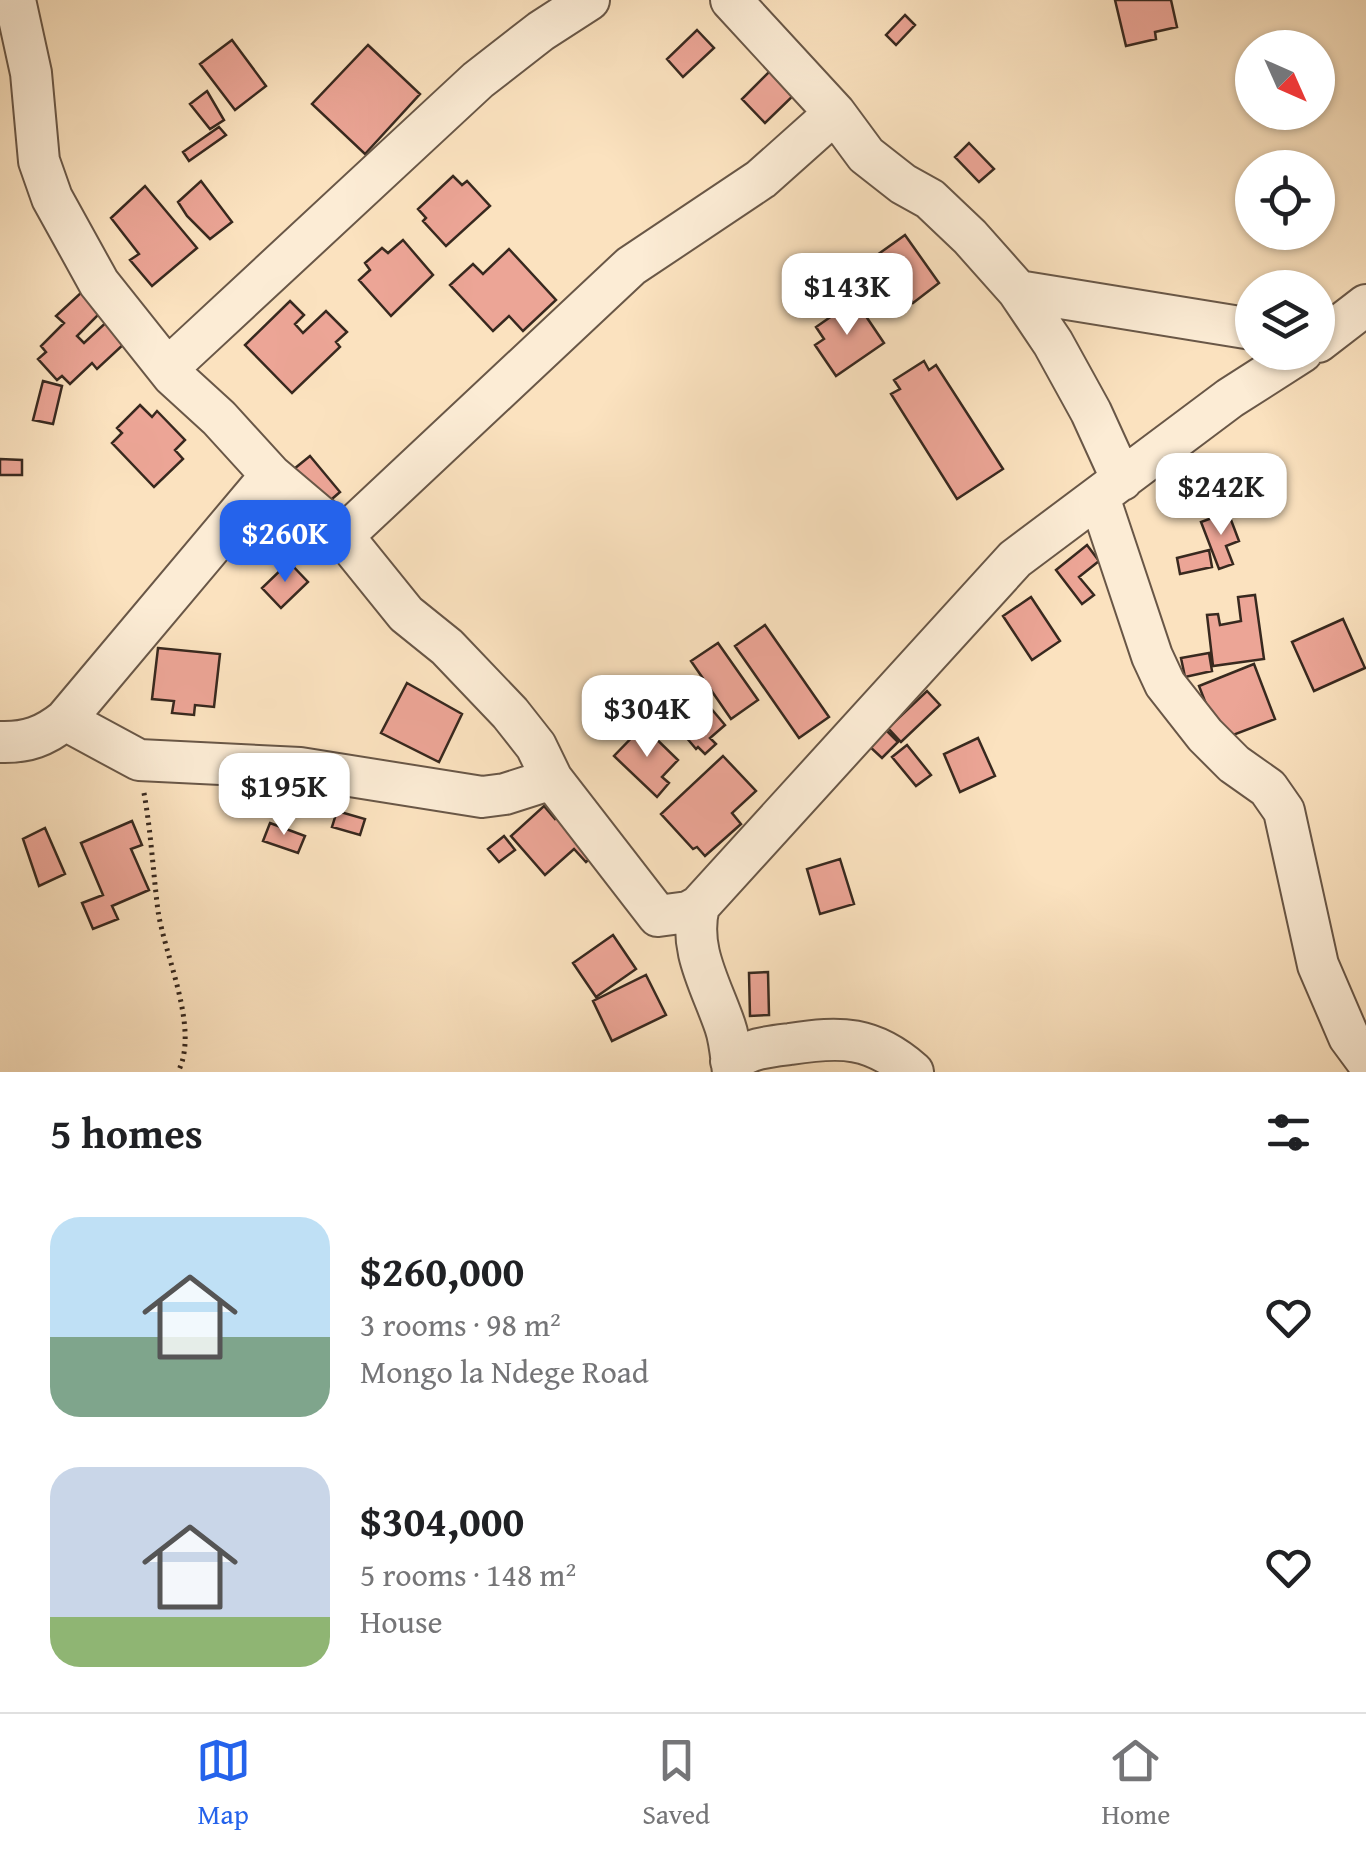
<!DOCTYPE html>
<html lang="en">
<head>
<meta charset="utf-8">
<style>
  :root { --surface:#fff; --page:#f6f6f6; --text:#202124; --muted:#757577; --line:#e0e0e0; --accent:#2563eb }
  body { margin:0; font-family:"Gentium Book Plus",serif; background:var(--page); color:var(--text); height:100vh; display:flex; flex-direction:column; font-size:38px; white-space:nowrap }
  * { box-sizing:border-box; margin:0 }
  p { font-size:32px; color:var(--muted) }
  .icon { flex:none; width:55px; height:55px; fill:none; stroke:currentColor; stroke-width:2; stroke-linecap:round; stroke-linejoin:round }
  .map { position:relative; height:1072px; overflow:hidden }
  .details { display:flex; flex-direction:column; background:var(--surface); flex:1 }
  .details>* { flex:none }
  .needle { width:65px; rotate:135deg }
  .controls { position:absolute; left:1235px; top:30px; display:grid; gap:20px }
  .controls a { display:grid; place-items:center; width:100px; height:100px; border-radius:50%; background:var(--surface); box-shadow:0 2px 8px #0004; font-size:50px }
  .price { position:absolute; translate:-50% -85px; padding:0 22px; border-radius:20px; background:#fff; color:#222; font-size:32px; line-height:65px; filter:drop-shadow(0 2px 5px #0008) }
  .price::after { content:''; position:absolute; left:50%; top:60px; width:30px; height:22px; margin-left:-15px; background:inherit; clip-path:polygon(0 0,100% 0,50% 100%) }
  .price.current { background:var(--accent); color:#fff }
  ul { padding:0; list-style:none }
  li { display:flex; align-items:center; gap:30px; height:250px; padding:0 50px }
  li span { display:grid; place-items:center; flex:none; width:280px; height:200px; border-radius:30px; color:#555 }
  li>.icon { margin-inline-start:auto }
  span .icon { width:120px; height:120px; fill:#fffc; stroke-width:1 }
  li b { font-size:42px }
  h2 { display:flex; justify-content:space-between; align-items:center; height:120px; padding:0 50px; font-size:42px }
  .dock { display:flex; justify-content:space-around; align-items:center; height:140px; border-top:2px solid var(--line); background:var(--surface); font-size:28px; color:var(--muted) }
  .dock a { display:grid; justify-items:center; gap:5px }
  .dock .current { color:var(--accent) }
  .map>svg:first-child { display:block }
  .building { fill:#eca596; stroke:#38291f; stroke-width:2.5 }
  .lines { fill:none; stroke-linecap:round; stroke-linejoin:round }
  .minor-casing { stroke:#695747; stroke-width:44 }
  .path { stroke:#38291f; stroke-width:5; stroke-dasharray:2.5 5; stroke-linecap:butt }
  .minor { stroke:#fcecd5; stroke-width:40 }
</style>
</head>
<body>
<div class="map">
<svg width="1366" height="1072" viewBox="0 0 1366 1072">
  <rect width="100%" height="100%" fill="#fbe2bf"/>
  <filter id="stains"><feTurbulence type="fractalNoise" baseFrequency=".002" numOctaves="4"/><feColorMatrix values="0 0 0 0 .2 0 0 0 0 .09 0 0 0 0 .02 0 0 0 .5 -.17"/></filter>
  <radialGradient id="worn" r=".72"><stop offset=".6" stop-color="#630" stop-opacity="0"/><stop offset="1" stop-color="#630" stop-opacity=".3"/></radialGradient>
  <path class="building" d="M1115 0H1171L1177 27 1155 32 1156 39 1126 46Z
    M905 15 915 25 896 45 886 35Z
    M697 30 714 48 683 77 667 59Z
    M232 40 266 86 235 110 200 64Z
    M368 45 420 94 365 154 312 104Z
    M775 66 798 91 765 123 742 99Z
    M207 91 224 120 210 129 190 104Z
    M219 127 226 135 189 161 183 152Z
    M969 143 994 169 979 182 955 157Z
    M453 176 462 185 467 181 490 206 446 246 423 221 426 218 418 209Z
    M201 181 232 222 210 239 187 216 178 202Z
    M145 186 197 248 152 286 130 260 139 254 111 218Z
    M905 235 939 283 913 303 877 255Z
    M403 240 433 275 391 316 359 280 370 270 365 263 382 248 388 253Z
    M509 249 556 300 523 331 509 316 493 331 450 285 473 264 483 274Z
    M84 290 102 311 77 336 84 343 113 316 125 343 97 369 92 363 70 384 62 376 57 380 38 359 46 352 41 346 64 323 56 316Z
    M855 300 884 343 836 376 815 345 824 339 816 327Z
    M290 301 304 315 295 324 303 333 326 311 347 332 336 342 340 347 292 393 245 345Z
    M924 361 929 370 936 365 1003 469 957 499 891 394 900 389 894 380Z
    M43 381 62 386 53 424 33 420Z
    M140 405 152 417 157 411 185 440 175 450 183 459 154 487 112 443 122 433 117 428Z
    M310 456 340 492 325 505 294 469Z
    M0 459 22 460V475H0Z
    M1228 512 1239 541 1226 546 1233 564 1219 569 1201 522Z
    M1087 545 1099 561 1079 577 1094 595 1082 604 1056 570Z
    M1209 550 1212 567 1180 574 1177 558Z
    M289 562 308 582 281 608 262 588Z
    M1255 595 1264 659 1213 666 1207 615 1218 614 1220 625 1241 621 1238 597Z
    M1031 597 1060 641 1032 660 1003 616Z
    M1343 619 1365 668 1314 691 1292 642Z
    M765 625 829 717 799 738 735 646Z
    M718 643 758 700 731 719 691 661Z
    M158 648 220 654 214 707 195 705 194 715 172 713 174 701 152 699Z
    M1209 653 1212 671 1185 677 1181 658Z
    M1254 664 1275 719 1220 740 1199 686Z
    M407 683 462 714 439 762 381 733Z
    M693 687 725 725 710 738 716 744 705 754 698 747 696 749 664 711Z
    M927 691 940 705 901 742 888 728Z
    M643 726 678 760 662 777 669 783 657 797 614 756Z
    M885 729 898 742 882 758 869 746Z
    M978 738 995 776 960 792 944 754Z
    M907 745 931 775 916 786 892 757Z
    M723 756 756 791 732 813 741 824 705 856 697 847 693 849 661 814Z
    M544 806 555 819 568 808 604 847 586 862 574 849 545 875 511 836Z
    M337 811 365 819 360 835 332 827Z
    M132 821 142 845 131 849 149 890 112 906 118 919 93 929 82 903 103 895 81 843Z
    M270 823 305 836 298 853 263 841Z
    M45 828 65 874 39 886 23 839Z
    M504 836 515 850 499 862 488 849Z
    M840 859 854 904 820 914 807 869Z
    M613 935 636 969 596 997 573 963Z
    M768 972 769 1015 750 1016 749 973Z
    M646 975 666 1015 612 1041 593 1001Z"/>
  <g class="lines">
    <g class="minor-casing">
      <path id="minor" d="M15 0 31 73 39 161 52 198 99 283 173 376 219 418 271 475 343 536 406 614 447 647 510 713 536 746 552 779 658 916 688 912 699 906
        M731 0 835 113 866 155 903 184 930 199 970 237 1018 291 1053 343 1091 412 1122 480
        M1018 291 1252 329
        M1318 342 1366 305
        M169 367 478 80 541 31 589 0
        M1099 497 1152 656 1165 684 1205 735 1234 764 1268 788 1284 811 1318 965 1349 1037 1366 1060
        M343 536 631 266 761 179 835 113
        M65 720 139 760 300 768 482 797 505 794 552 779
        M0 742C27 743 45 736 65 720L271 475
        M731 1061C753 1048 765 1047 790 1044 841 1036 872 1036 913 1072
        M733 1072C731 1057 730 1040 725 1026 711 985 688 949 699 906L1015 559 1230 398 1302 352"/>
    </g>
    <path class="path" d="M144 793C151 832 153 871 158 911 165 957 200 1029 178 1072"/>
    <use href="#minor" class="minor"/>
  </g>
  <rect width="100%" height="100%" filter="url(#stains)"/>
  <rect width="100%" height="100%" fill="url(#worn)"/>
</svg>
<div class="controls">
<a><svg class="needle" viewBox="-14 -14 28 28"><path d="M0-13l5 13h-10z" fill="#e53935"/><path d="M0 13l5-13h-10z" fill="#757577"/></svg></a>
<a><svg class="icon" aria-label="locate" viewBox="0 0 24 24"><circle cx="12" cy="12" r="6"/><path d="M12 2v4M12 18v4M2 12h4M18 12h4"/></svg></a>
<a><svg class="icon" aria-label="layers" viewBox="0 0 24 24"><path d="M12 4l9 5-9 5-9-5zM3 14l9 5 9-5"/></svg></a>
</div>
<b class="price" style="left:847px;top:338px">$143K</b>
<b class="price" style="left:1221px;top:538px">$242K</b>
<b class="price current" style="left:285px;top:585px">$260K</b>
<b class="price" style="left:647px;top:760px">$304K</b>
<b class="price" style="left:284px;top:838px">$195K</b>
</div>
<section class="details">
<h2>5 homes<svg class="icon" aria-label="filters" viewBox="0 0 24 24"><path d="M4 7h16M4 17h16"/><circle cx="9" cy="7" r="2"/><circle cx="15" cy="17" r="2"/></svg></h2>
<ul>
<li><span style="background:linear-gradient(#bfe0f5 60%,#7fa58c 0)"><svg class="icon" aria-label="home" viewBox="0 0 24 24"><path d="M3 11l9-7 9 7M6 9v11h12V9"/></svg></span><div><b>$260,000</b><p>3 rooms · 98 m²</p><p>Mongo la Ndege Road</p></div><svg class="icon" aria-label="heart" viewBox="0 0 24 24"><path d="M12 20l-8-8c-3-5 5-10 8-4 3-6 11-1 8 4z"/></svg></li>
<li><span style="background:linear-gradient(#c9d6e8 75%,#8fb573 0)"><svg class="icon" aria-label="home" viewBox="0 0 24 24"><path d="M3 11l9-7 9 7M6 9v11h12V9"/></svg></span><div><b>$304,000</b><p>5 rooms · 148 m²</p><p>House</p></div><svg class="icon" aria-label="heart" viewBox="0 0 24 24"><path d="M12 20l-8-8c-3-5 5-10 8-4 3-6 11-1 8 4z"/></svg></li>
</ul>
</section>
<nav class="dock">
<a class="current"><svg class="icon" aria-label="map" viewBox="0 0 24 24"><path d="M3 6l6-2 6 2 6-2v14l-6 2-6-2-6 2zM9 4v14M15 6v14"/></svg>Map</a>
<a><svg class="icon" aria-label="saved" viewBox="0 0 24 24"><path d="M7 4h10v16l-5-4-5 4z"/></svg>Saved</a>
<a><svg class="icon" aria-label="home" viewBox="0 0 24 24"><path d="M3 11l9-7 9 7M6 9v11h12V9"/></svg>Home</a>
</nav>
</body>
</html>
